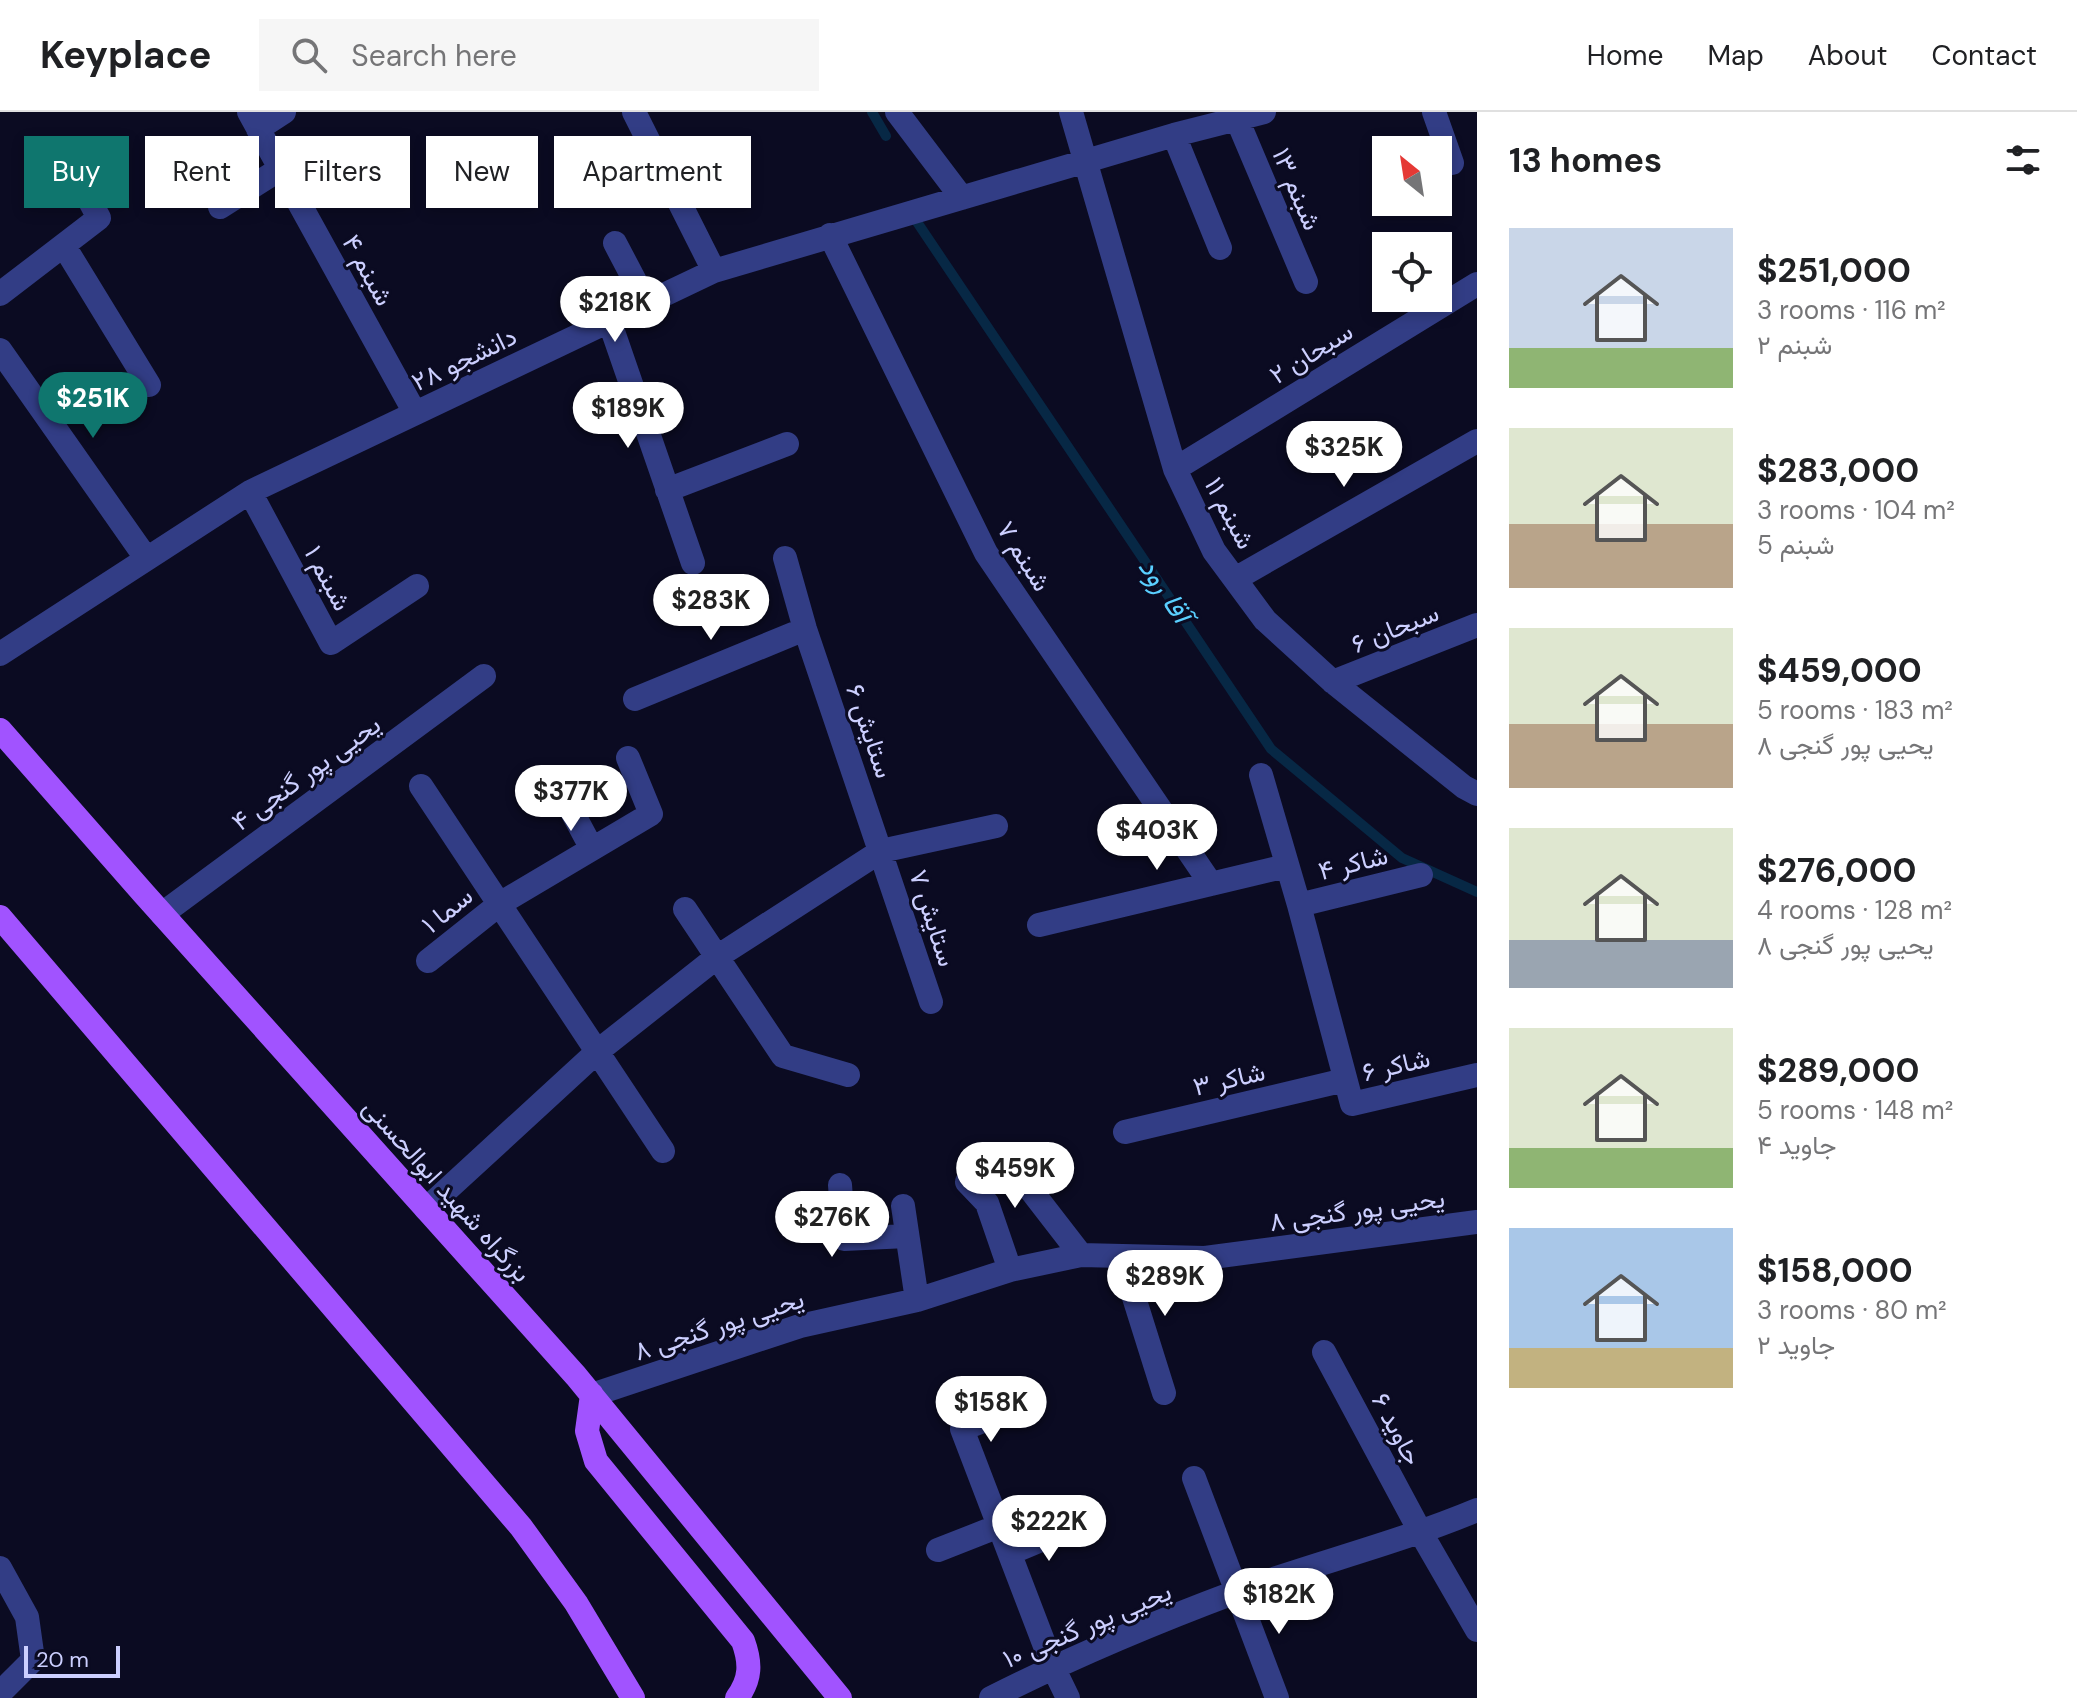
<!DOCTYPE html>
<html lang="en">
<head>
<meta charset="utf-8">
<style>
  :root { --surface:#fff; --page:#f6f6f6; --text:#202124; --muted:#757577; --line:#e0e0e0; --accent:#0f766e }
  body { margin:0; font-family:"DM Sans",Vazirmatn,sans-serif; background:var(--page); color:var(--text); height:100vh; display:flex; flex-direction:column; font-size:30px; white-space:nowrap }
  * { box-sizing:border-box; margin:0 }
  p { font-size:26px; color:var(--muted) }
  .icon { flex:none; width:44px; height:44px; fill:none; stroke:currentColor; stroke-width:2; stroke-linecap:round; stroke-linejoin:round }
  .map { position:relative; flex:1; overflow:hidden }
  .sheet { display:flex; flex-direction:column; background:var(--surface); width:600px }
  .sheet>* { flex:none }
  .hud { position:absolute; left:24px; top:24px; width:760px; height:72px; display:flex; gap:16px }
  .needle { width:52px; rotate:330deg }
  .buttons { position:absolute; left:1372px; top:24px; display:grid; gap:16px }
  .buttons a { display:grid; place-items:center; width:80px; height:80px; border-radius:0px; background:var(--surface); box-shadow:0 4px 12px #0003; font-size:40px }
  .scale { position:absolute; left:24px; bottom:20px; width:96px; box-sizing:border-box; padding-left:8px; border:4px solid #cccfff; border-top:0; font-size:22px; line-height:28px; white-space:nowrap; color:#cccfff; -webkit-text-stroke:6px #0b0b22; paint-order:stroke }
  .price { position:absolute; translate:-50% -68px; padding:0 18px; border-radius:28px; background:#fff; color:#222; font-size:26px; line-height:52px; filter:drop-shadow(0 2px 4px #0008) }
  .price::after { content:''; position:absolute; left:50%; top:48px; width:24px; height:18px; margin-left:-12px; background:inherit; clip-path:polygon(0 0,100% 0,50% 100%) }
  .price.current { background:var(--accent); color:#fff }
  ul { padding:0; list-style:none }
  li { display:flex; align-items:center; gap:24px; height:200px; padding:0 32px }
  li span { display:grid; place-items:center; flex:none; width:224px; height:160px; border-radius:0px; color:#555 }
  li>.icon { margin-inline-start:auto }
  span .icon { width:96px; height:96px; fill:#fffc; stroke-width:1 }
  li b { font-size:34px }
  h2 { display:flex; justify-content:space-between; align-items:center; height:96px; padding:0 32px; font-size:34px }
  .chip { padding:0 28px; border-radius:0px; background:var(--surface); box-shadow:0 4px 12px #0003; font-size:28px; line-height:72px }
  .chip.current { background:var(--accent); color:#fff }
  header { display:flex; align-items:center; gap:48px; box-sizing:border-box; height:112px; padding:0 40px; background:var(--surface); border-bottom:2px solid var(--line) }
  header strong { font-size:38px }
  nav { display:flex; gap:44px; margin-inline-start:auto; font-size:28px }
  .search { width:560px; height:72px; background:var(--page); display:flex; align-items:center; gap:20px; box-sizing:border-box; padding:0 28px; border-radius:0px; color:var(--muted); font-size:30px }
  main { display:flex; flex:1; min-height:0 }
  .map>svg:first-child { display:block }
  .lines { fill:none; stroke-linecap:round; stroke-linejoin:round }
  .stream { stroke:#072845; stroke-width:10 }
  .minor { stroke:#323d85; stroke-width:24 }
  .major { stroke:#a153ff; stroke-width:24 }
  .labels { text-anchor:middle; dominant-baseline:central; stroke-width:6; stroke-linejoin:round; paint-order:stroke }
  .street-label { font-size:26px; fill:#cccfff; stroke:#0b0b22 }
  .water-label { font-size:28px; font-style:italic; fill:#5acfff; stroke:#0b0b22 }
</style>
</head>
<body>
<header>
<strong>Keyplace</strong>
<div class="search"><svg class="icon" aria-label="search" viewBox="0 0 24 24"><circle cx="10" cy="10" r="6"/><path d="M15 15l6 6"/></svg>Search here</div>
<nav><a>Home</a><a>Map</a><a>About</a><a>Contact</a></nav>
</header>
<main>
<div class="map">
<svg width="1477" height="1586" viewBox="0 0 1477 1586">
  <rect width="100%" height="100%" fill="#0b0b22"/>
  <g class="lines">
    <path class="stream" d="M872 0 886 24
      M917 110 1271 637 1402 746 1477 780"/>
    <path class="minor" d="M249 0 415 301
      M634 0 714 159
      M897 0 962 86
      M1071 0 1175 357 1214 439 1265 508 1333 570 1464 675 1477 682
      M1434 0 1452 51
      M1237 7 1306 170
      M258 17 284 0
      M1174 23 1220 136
      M220 95 280 57
      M830 123 986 441 1211 772
      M615 131 646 190
      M64 134 149 273
      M0 182 99 106 69 50
      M609 208 693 451
      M0 238 146 446
      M1175 357 1477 172
      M667 378 787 332
      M250 380 331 531 417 474
      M785 446 805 517 931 890
      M1235 467 1477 329
      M0 542 250 380 714 159 1174 23 1264 0
      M1333 570 1477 513
      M635 587 805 517
      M1261 663 1299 793 1352 992 1477 963
      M421 674 663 1039
      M560 677 592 737
      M1299 793 1421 763
      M685 797 783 944 848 963
      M162 802 484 564
      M1039 813 1286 754
      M428 849 501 791 651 702 628 646
      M1125 1020 1345 968
      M1023 1068 1081 1143
      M967 1070 987 1091 1010 1158
      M840 1073 844 1127 907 1124
      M903 1094 917 1188
      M426 1097 598 939 717 845 881 739 996 714
      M1121 1144 1164 1281
      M1324 1240 1421 1421 1477 1518
      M592 1283 800 1214 917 1188 1010 1158 1081 1143 1205 1146 1477 1110
      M1004 1301 962 1317 1053 1555 1068 1586
      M1194 1366 1277 1586
      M938 1438 999 1414
      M1010 1441 1070 1416
      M0 1456 27 1505 33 1548 0 1581
      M991 1586C1070 1546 1153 1511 1236 1480 1316 1451 1398 1431 1477 1398"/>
    <path class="major" d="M0 618 145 783 576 1264 840 1586
      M0 805 521 1415 576 1491 633 1586
      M592 1283 587 1319 596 1349 743 1529C751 1551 751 1567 737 1586"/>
  </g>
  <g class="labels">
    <g class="street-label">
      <text transform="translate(1297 77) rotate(67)">شبنم ۱۳</text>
      <text transform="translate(368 158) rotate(61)">شبنم ۴</text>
      <text transform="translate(1311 241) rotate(-32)">سبحان ۲</text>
      <text transform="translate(464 247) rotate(-26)">دانشجو ۲۸</text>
      <text transform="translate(1230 401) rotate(62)">شبنم ۱۱</text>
      <text transform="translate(1024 444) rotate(58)">شبنم ۷</text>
      <text transform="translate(328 466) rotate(62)">شبنم ۱</text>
      <text transform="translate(1395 516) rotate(-22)">سبحان ۶</text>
      <text transform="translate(870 619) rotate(71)">ستایش ۶</text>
      <text transform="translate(306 661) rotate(-36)">یحیی پور گنجی ۴</text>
      <text transform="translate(1353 751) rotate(-14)">شاکر ۴</text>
      <text transform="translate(447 798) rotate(-39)">سما ۱</text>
      <text transform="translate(933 806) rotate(72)">ستایش ۷</text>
      <text transform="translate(1396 953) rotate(-13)">شاکر ۶</text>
      <text transform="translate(1229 967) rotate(-13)">شاکر ۳</text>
      <text transform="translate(447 1078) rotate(48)">بزرگراه شهید ابوالحسنی</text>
      <text transform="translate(1357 1098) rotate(-8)">یحیی پور گنجی ۸</text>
      <text transform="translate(719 1213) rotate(-18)">یحیی پور گنجی ۸</text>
      <text transform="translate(1397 1317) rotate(62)">جاوید ۶</text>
      <text transform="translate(1087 1513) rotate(-23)">یحیی پور گنجی ۱۰</text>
    </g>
    <g class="water-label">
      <text transform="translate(1165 478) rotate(56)">آقا رود</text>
    </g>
  </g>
</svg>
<div class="buttons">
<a><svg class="needle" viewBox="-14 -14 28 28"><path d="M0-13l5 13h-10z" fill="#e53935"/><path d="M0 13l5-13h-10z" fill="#757577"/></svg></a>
<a><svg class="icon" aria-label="locate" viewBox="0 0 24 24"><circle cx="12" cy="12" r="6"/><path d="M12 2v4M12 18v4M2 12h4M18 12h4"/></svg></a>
</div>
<div class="scale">20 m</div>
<b class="price" style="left:615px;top:232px">$218K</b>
<b class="price current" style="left:93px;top:328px">$251K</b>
<b class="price" style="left:628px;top:338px">$189K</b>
<b class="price" style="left:1344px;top:377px">$325K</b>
<b class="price" style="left:711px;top:530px">$283K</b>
<b class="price" style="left:571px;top:721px">$377K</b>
<b class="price" style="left:1157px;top:760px">$403K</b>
<b class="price" style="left:1015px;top:1098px">$459K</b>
<b class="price" style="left:832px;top:1147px">$276K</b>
<b class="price" style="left:1165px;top:1206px">$289K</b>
<b class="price" style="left:991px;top:1332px">$158K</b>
<b class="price" style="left:1049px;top:1451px">$222K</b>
<b class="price" style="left:1279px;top:1524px">$182K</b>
<div class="hud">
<a class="chip current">Buy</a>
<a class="chip">Rent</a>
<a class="chip">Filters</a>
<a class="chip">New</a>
<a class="chip">Apartment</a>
</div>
</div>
<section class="sheet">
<h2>13 homes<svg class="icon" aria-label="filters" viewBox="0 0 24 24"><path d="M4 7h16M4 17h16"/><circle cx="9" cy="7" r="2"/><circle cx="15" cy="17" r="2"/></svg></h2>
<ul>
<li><span style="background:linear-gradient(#c9d6e8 75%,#8fb573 0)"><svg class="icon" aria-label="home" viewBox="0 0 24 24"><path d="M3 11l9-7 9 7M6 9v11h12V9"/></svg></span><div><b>$251,000</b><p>3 rooms · 116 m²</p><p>شبنم ۲</p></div></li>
<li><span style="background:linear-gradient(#dfe7d0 60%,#b9a48a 0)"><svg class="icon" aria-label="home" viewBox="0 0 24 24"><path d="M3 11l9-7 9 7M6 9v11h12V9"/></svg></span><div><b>$283,000</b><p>3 rooms · 104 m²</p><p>شبنم 5</p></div></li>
<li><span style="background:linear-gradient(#dfe7d0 60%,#b9a48a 0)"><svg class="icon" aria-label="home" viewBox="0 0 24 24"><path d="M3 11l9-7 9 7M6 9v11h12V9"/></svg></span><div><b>$459,000</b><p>5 rooms · 183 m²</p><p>یحیی پور گنجی ۸</p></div></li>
<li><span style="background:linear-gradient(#dfe7d0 70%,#9aa5b1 0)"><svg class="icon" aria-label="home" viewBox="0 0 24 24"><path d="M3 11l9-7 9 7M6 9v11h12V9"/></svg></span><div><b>$276,000</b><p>4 rooms · 128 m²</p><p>یحیی پور گنجی ۸</p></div></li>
<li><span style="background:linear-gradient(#dfe7d0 75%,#8fb573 0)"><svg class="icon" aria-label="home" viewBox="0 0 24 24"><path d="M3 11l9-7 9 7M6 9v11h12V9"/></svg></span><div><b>$289,000</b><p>5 rooms · 148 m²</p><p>جاوید ۴</p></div></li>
<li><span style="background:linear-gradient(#a9c7e8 75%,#c2b280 0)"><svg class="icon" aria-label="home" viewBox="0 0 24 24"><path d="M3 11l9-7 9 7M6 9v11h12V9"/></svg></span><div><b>$158,000</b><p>3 rooms · 80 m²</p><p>جاوید ۲</p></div></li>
</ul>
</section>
</main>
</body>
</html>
